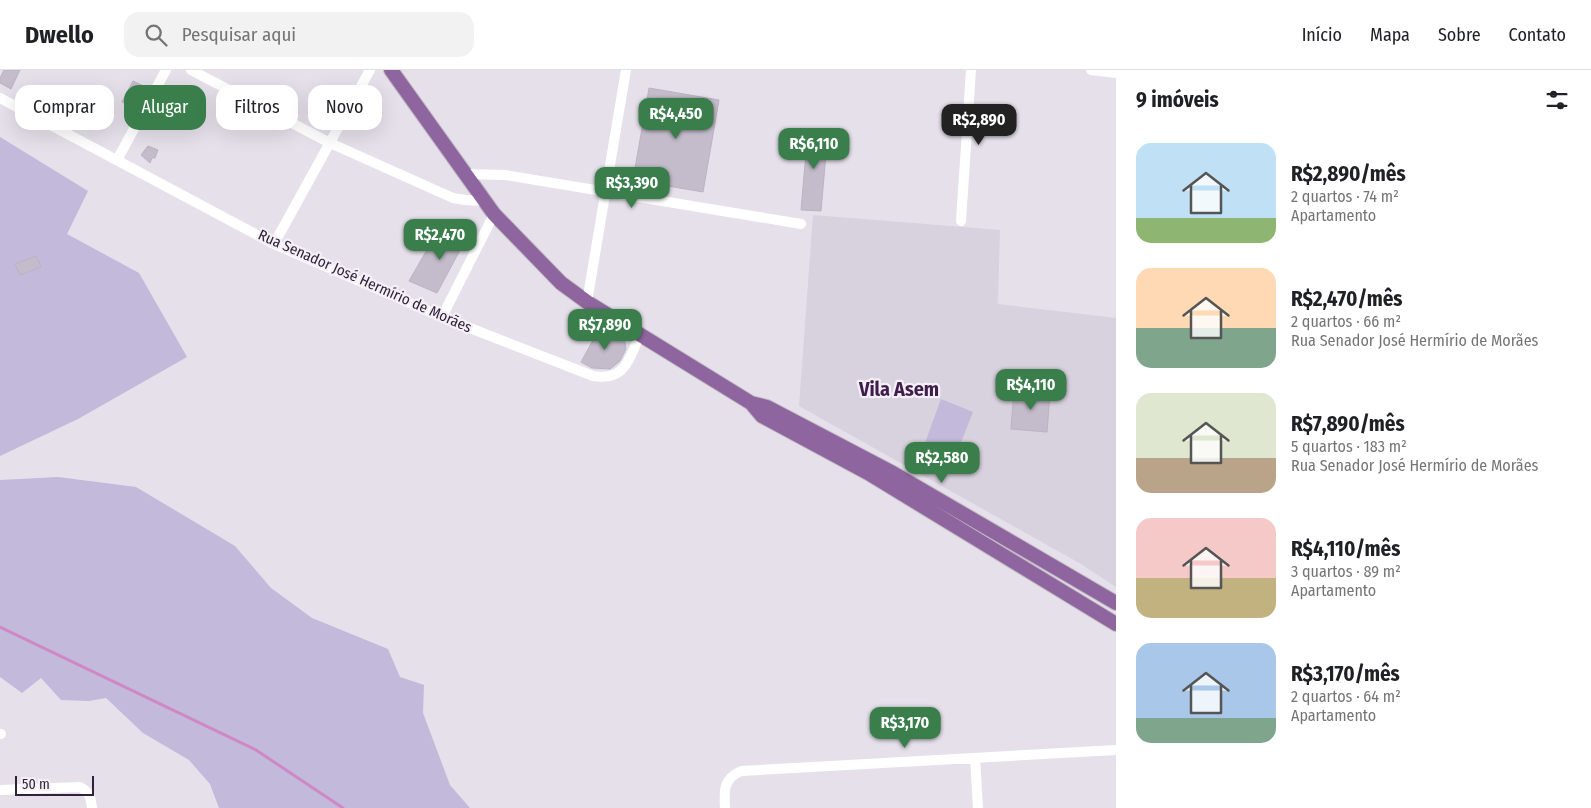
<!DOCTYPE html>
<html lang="pt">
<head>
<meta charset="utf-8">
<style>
  :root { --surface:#fff; --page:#f2f2f2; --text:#202124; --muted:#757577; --line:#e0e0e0; --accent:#3a7e4c }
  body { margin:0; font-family:"Fira Sans Condensed",sans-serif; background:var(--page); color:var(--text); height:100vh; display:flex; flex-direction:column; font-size:19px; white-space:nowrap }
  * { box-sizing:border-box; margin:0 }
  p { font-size:16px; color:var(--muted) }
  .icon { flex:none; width:28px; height:28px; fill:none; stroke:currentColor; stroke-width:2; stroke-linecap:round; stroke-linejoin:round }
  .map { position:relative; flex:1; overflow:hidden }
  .sheet { display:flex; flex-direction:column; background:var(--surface); width:475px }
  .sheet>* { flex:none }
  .banner { position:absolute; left:15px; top:15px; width:475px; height:45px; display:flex; gap:10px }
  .scale { position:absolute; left:15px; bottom:12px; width:79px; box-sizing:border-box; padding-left:5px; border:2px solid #33213a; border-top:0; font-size:14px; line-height:18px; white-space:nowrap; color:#33213a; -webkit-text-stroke:4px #f3f0f7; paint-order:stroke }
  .price { position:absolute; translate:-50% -42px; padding:0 11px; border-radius:10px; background:var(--accent); color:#fff; font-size:16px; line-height:32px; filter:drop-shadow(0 1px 2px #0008) }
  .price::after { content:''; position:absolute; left:50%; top:30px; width:15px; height:11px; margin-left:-8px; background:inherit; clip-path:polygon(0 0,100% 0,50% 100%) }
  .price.active { background:#222; color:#fff }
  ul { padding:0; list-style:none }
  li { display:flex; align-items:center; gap:15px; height:125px; padding:0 20px }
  li span { display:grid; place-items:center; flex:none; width:140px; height:100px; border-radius:15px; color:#555 }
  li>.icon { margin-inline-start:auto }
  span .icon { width:60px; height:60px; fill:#fffc; stroke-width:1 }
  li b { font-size:21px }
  h2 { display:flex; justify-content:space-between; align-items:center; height:60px; padding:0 20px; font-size:21px }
  .chip { padding:0 18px; border-radius:15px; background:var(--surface); box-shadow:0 5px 20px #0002; font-size:18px; line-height:45px }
  .chip.active { background:var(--accent); color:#fff }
  header { display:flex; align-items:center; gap:30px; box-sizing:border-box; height:70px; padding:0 25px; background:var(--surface); border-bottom:1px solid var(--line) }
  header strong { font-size:24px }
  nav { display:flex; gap:28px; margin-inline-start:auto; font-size:18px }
  .search { width:350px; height:45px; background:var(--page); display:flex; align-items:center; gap:12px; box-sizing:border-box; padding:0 18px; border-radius:15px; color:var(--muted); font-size:19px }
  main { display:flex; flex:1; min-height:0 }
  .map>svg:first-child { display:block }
  .built { fill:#d8d1de }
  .green { fill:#c2b9db }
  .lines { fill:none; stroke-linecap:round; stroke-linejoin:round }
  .stream { stroke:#cf88c5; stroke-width:3 }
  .building { fill:#c4bccb; stroke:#bcb2c4 }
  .major-casing { stroke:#c2bcc4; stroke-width:16 }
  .minor { stroke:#fff; stroke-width:10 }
  .major { stroke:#8f659f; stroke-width:14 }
  .labels { text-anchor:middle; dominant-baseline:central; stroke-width:4.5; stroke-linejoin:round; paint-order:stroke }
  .street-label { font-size:15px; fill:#33213a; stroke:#f3f0f7 }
  .district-label { font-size:20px; font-weight:bold; fill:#401d4c; stroke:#f3f0f7 }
</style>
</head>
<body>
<header>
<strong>Dwello</strong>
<div class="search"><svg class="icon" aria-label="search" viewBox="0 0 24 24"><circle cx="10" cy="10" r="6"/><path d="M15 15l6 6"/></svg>Pesquisar aqui</div>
<nav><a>Início</a><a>Mapa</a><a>Sobre</a><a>Contato</a></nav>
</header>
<main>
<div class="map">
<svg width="1116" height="738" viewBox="0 0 1116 738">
  <rect width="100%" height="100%" fill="#e5e0ea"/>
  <path class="built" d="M813 145 1000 160 998 234 1116 248V517L1081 494 799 336Z"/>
  <path class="green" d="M0 67 88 121 67 164 139 203 187 287 78 349 0 386Z
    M941 329 973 342 956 385 925 373Z
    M58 407 136 417 235 476 271 518 312 548 388 579 400 607 424 615 423 643 450 715 470 738H219L210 714 189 690 143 663 106 628 89 631 61 630 41 608 22 623 0 607V410Z"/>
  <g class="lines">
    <path class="stream" d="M0 557 256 680 343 738"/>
  </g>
  <path class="building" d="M4 0H20L11 19 0 13V8Z
    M133 11 148 18 137 39 122 32Z
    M649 18 719 30 703 122 633 110Z
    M808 60 828 61 821 141 801 140Z
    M148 76 158 80 155 88H152L150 93 141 85Z
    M461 149 472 158 437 223 409 211 428 178 441 185Z
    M36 186 41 197 20 205 15 194Z
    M601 256 625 272 626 279 620 291 610 299 592 298 581 292Z
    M1014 320 1050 323 1047 362 1011 359Z"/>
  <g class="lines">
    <g class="major-casing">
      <path id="major" d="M391 0 494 144 561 213 587 232 751 333 767 337 893 403 1116 533
        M751 333 762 346 868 403 1116 554"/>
    </g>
    <path class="minor" d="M191 0 330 73 453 128 465 130 484 131
      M1091 0 1116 3
      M0 28 274 174 442 247 593 306C626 311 628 290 640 265
      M117 90 166 0
      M465 104 505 105 801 154
      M961 151 971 0
      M274 174 370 0
      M587 232 626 0
      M442 247 494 144
      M0 664H1
      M975 688 978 738
      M0 720 80 717C89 721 91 728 92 738
      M725 738C724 721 723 709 741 701L1116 680"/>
    <use href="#major" class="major"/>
  </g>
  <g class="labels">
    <g class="street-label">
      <text transform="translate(365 211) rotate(24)">Rua Senador José Hermírio de Morães</text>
    </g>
    <g class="district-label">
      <text x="899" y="319">Vila Asem</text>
    </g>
  </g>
</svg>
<div class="scale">50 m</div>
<b class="price" style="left:676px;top:70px">R$4,450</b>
<b class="price active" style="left:979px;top:76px">R$2,890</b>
<b class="price" style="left:814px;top:100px">R$6,110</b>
<b class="price" style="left:632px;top:139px">R$3,390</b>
<b class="price" style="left:440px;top:191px">R$2,470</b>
<b class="price" style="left:605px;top:281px">R$7,890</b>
<b class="price" style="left:1031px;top:341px">R$4,110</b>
<b class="price" style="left:942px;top:414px">R$2,580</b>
<b class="price" style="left:905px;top:679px">R$3,170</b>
<div class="banner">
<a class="chip">Comprar</a>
<a class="chip active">Alugar</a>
<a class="chip">Filtros</a>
<a class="chip">Novo</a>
</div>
</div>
<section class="sheet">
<h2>9 imóveis<svg class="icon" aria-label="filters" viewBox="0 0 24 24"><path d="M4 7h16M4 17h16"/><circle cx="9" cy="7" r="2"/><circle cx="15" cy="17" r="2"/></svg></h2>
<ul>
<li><span style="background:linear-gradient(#bfe0f5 75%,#8fb573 0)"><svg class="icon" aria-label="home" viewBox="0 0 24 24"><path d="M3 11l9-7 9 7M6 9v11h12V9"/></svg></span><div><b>R$2,890/mês</b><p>2 quartos · 74 m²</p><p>Apartamento</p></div></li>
<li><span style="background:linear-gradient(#ffd9b3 60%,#7fa58c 0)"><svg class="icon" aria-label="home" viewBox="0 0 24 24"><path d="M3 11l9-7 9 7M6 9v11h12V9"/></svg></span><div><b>R$2,470/mês</b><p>2 quartos · 66 m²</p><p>Rua Senador José Hermírio de Morães</p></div></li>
<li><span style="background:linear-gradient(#dfe7d0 65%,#b9a48a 0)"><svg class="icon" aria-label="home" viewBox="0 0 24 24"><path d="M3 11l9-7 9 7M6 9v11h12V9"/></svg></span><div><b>R$7,890/mês</b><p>5 quartos · 183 m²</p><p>Rua Senador José Hermírio de Morães</p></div></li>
<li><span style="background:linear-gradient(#f6c9c9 60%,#c2b280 0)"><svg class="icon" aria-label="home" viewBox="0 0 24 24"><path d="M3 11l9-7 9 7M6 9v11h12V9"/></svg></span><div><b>R$4,110/mês</b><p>3 quartos · 89 m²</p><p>Apartamento</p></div></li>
<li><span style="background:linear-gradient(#a9c7e8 75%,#7fa58c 0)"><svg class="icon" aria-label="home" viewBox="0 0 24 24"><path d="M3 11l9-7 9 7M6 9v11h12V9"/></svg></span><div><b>R$3,170/mês</b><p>2 quartos · 64 m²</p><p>Apartamento</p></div></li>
</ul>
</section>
</main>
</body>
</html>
